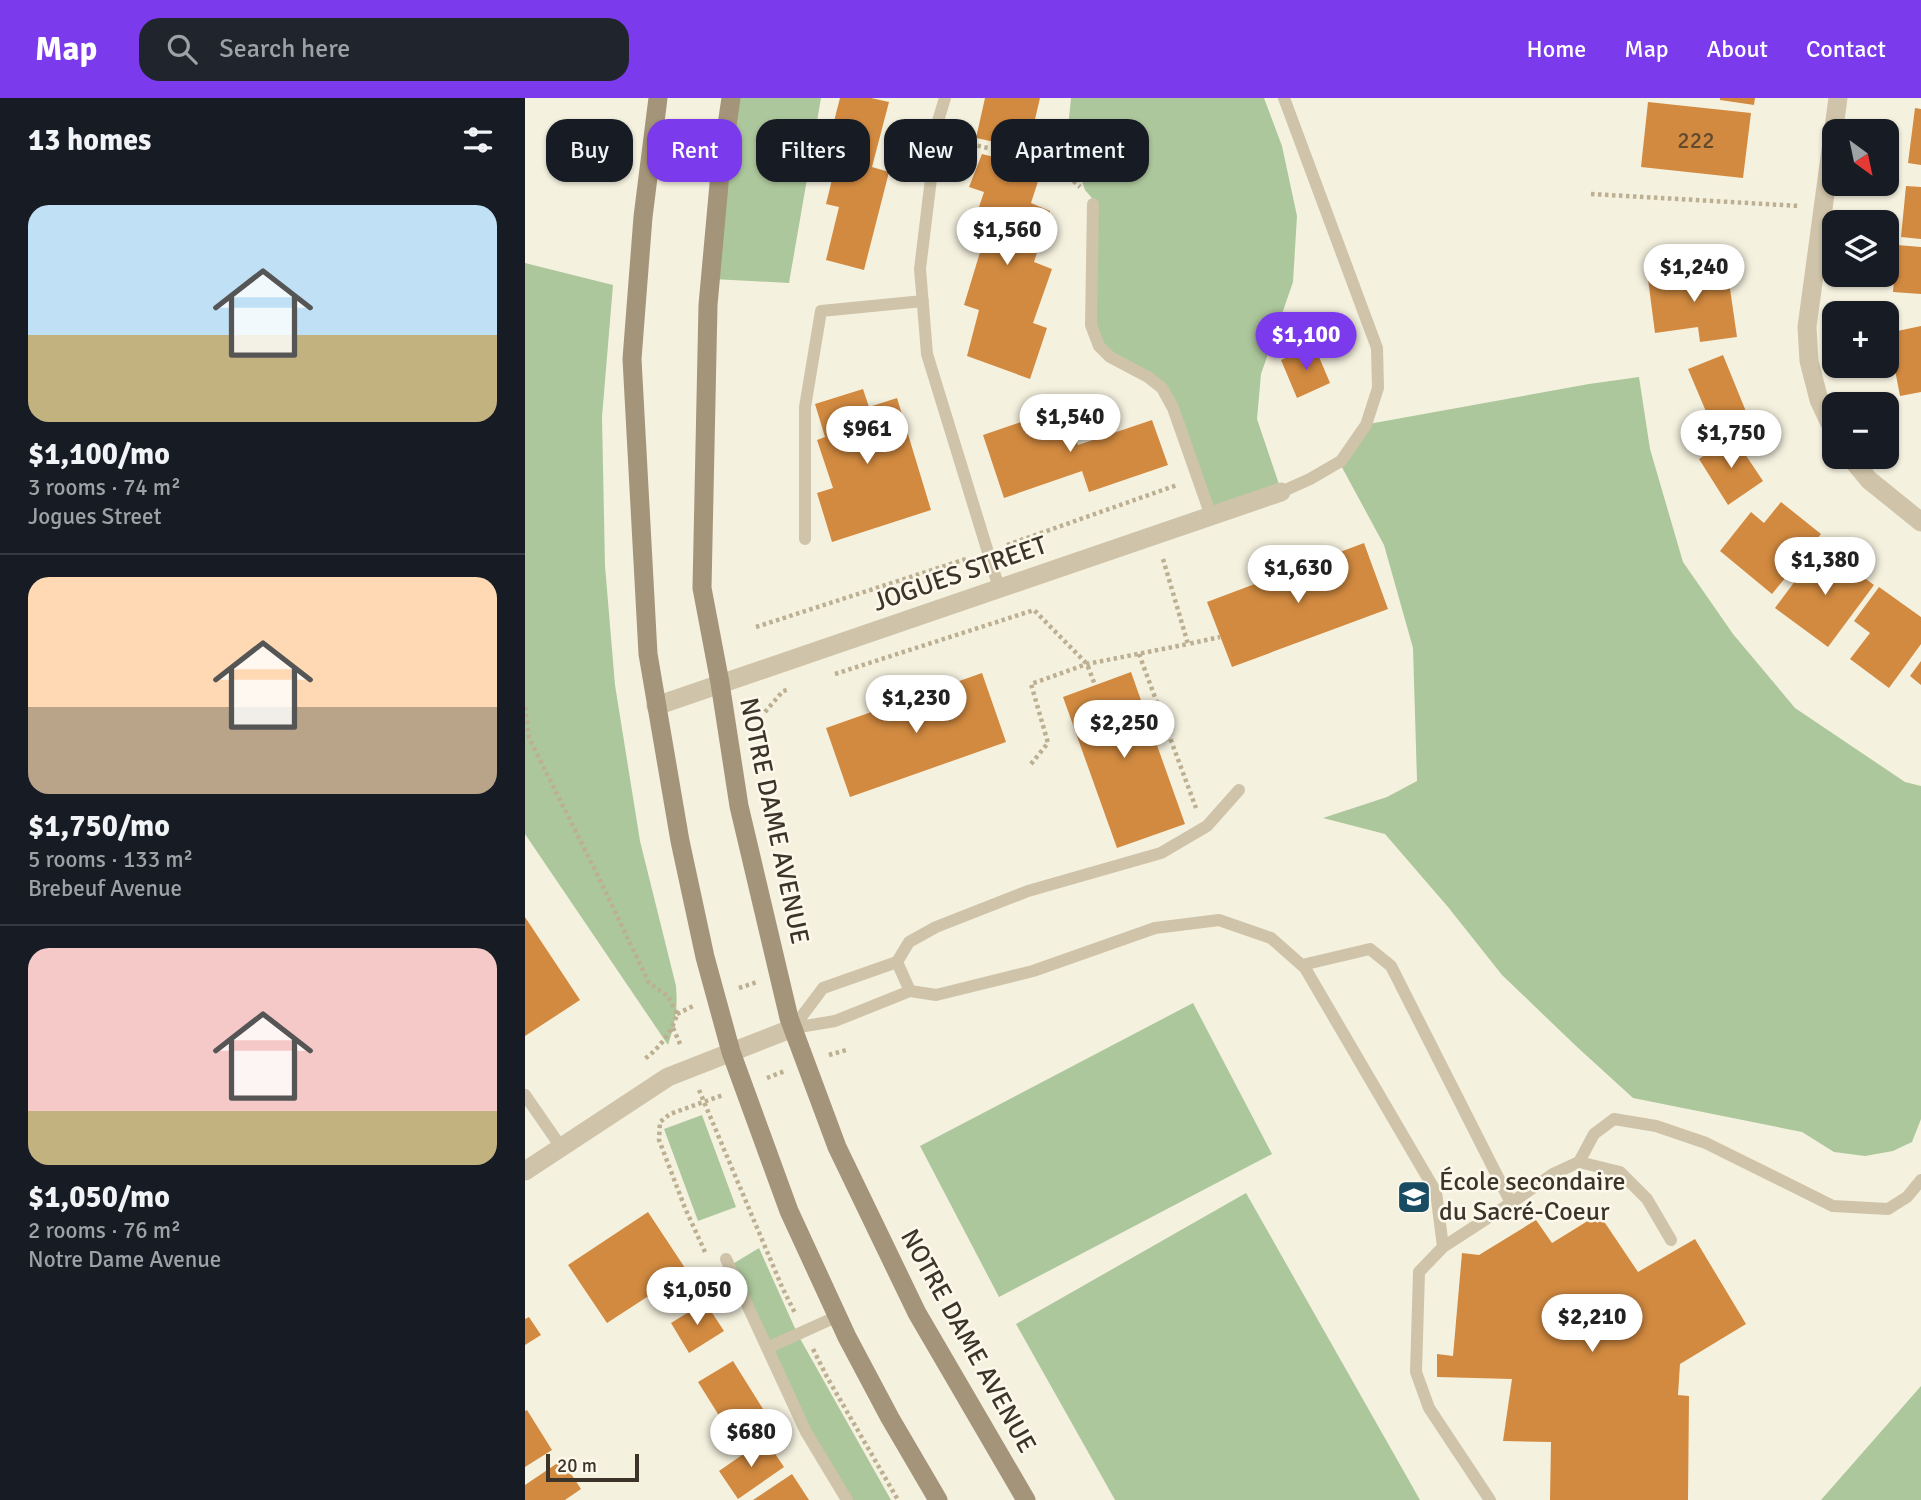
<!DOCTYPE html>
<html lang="en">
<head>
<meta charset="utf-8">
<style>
  :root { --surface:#171b24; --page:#20242c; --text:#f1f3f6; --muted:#9ea1a6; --line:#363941; --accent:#7c3aed }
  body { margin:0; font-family:Signika,sans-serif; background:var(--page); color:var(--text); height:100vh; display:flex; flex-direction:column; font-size:26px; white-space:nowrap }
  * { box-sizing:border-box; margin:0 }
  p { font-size:23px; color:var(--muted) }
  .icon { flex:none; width:38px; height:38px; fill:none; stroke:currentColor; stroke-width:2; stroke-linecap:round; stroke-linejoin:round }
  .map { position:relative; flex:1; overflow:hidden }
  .panel { display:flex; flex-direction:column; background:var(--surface); width:525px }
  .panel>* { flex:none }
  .guide { position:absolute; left:21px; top:21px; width:665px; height:63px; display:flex; gap:14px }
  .needle { width:46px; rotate:147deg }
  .fabs { position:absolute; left:1297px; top:21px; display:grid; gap:14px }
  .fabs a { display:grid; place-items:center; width:77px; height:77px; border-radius:14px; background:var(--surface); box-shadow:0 2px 5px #0004; font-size:35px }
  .scale { position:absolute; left:21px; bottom:18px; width:93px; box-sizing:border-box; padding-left:7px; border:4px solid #3c3429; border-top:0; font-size:19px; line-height:24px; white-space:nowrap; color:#3c3429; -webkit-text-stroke:5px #fcf9ec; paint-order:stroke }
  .price { position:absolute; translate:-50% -60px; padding:0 16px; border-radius:24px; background:#fff; color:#222; font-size:23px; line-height:46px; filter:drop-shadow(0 2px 4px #0008) }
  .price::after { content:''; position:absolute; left:50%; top:42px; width:21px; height:16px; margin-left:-10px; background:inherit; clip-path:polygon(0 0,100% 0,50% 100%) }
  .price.current { background:var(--accent); color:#fff }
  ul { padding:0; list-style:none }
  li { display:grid; align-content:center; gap:14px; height:371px; padding:0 28px }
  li+li { border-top:2px solid var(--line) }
  li span { display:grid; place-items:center; height:217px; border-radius:21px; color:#555 }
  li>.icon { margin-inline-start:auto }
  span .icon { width:126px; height:126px; fill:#fffc; stroke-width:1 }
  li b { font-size:30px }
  h2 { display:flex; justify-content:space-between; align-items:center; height:84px; padding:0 28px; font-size:30px }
  .tag { padding:0 24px; border-radius:21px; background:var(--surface); box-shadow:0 2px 5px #0004; font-size:24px; line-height:63px }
  .tag.current { background:var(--accent); color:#fff }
  header { display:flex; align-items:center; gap:42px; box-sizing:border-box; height:98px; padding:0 35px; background:var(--accent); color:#fff }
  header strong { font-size:33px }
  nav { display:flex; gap:38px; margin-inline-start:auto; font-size:24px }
  .search { width:490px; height:63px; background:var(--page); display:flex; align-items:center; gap:18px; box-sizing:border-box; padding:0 24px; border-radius:21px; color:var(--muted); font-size:26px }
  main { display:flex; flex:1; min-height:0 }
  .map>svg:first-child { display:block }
  .green { fill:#adc79c }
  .building { fill:#d28a40 }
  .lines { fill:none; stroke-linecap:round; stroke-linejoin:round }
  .path { stroke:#bcaf92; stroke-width:4.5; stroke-dasharray:3.5 3.5; stroke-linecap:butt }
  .service { stroke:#cfc4a9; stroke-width:12 }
  .minor { stroke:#cfc4a9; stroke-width:19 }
  .secondary { stroke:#a49479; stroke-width:19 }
  .labels { text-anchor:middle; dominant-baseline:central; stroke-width:5; stroke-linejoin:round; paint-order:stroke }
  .number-label { font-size:23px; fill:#624a2f }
  .street-label { font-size:26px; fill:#3c3429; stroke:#fcf9ec }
  .poi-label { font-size:26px; fill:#3c3429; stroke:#fcf9ec; text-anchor:start }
</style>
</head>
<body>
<header>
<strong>Map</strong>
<div class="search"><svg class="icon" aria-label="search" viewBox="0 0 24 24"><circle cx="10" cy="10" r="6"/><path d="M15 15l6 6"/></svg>Search here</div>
<nav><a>Home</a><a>Map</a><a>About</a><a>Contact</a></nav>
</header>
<main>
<section class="panel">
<h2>13 homes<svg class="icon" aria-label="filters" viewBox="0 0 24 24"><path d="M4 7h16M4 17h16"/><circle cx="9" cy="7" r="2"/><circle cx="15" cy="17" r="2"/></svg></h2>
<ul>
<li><span style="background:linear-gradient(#bfe0f5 60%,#c2b280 0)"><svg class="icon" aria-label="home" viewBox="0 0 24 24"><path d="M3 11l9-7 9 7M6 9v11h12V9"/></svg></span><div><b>$1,100/mo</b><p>3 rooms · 74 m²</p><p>Jogues Street</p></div></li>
<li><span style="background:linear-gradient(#ffd9b3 60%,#b9a48a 0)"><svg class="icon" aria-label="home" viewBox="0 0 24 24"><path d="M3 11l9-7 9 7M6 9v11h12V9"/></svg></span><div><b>$1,750/mo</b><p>5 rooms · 133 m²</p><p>Brebeuf Avenue</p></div></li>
<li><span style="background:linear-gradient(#f6c9c9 75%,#c2b280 0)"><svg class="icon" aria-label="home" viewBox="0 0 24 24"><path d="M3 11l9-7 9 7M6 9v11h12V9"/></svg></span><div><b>$1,050/mo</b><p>2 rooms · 76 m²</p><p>Notre Dame Avenue</p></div></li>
</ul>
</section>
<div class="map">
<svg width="1396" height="1402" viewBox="0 0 1396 1402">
  <rect width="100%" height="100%" fill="#f5f1df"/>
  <path class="green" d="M210 0H296L264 185 188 181Z
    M546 0H739L757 48 772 118 768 184 736 276 732 321 756 392 687 415 640 288 577 247 569 226 572 106 560 92 542 40Z
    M0 165 88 187 77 319 80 468 90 587 115 743 151 888C153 912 150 925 143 947L0 736Z
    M1114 279 1125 351 1158 464 1208 536 1270 610 1380 684 1396 688V1021L1387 1044 1368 1053 1340 1058 1309 1054 1277 1034 1108 1000 1051 948 977 877 923 809 860 736 798 720 862 699 892 683 888 550 859 447 813 362 838 327 1064 286Z
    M668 905 747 1056 474 1199 395 1048Z
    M177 1017 211 1109 173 1123 139 1031Z
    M721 1095 895 1402H590L491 1226Z
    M234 1150 273 1237 366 1402H324L283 1334 206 1167Z
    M1396 1288V1402H1296Z"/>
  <path class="building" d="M315 0H346L364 4 347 69 364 74 339 172 301 162 314 109 301 106 312 61 300 58Z
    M460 0H515L503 51 451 40Z
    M1195 0H1230L1229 7 1195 2Z
    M1123 4 1226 15 1218 80 1116 69Z
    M1390 10 1396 11V67L1383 65Z
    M457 56 517 71 506 105 525 113 509 164 527 171 508 225 522 230 505 281 442 258 454 212 439 207 456 151 442 145 459 94 444 89Z
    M1381 88 1396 89V141L1376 139Z
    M1372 147 1396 149V196L1368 194Z
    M1202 170 1212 239 1175 244 1173 229 1130 235 1123 181Z
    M1396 228V294L1375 298 1363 235Z
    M789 247 805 285 772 300 756 262Z
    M1198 257 1222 316 1188 330 1163 271Z
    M338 291 344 309 372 300 406 412 307 444 292 395 308 390 292 342 300 339 290 306Z
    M540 309 553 347 627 322 643 367 564 394 557 373 479 400 458 337Z
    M1208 338 1238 383 1203 407 1174 361Z
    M1256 404 1296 436 1247 496 1195 453 1226 414 1239 425Z
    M839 445 863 511 707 569 682 504Z
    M1296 448 1349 487 1303 549 1250 510Z
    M1354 489 1396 519V546L1364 590 1325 561 1345 535 1329 523Z
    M1396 563V587L1385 578Z
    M606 574 660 726 592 750 538 599Z
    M457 575 481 644 325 699 301 630Z
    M0 819 55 902 0 938Z
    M123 1114 162 1173 82 1225 43 1167Z
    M1074 1116 1113 1174 1170 1141 1221 1226 1155 1266 1153 1297 1164 1298 1163 1402H1025L1026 1344 978 1343 987 1281 912 1279V1256L928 1258 937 1155 954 1157 1011 1122 1027 1145Z
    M180 1204 199 1233 164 1255 146 1225Z
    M4 1219 16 1237 0 1247V1221Z
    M208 1263 238 1311 203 1332 173 1284Z
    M2 1312 27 1352 0 1369V1313Z
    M240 1341 259 1369 213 1401 194 1373Z
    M37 1362 56 1391 40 1402H0V1387Z
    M267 1376 284 1402H228Z"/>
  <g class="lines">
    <path class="path" d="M432 43 529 65 555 89
      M1066 96 1275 108
      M482 447 652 387
      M638 461 663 546 695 539
      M231 529 444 460
      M614 556 671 710
      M310 576 509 512 562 566 570 587
      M0 609 4 640 73 778 124 885 143 898 152 916C147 934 134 951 118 962
      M240 614 258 593 262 592
      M506 666 523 645 506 586 562 566 663 546
      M214 890 232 884
      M152 916 170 907
      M148 930 156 948
      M304 957 321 952
      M242 980 260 973
      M174 992 257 1189 270 1215
      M180 1154 160 1110 134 1042 135 1024 145 1016 198 997
      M288 1251 302 1279 373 1402"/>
    <path class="service" d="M420 0 413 23 395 171 402 256 474 490
      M568 106 566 227 574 248 585 259 623 279 637 290 648 310 686 418
      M756 394 785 381 816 363 841 327 853 290 852 250 759 0
      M280 441V309L296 213 398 203
      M714 692 682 728 636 755 503 793 411 829 384 844 372 864 385 893 411 897 508 873 630 830 694 822 746 840 780 870 911 1094 918 1149
      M777 867 845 851 866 868 986 1105 918 1149 894 1174 891 1274 904 1310 965 1402
      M268 930 298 890 372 864
      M268 930 310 923 385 893
      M0 997 36 1049
      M1054 1064 1069 1036 1089 1021 1131 1028 1181 1045 1308 1108 1363 1111 1382 1099 1396 1082
      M986 1105 1028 1076 1054 1064 1095 1074 1122 1101 1146 1142
      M201 1161 281 1334 322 1402
      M242 1250 313 1218"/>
    <path class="minor" d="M1309 334 1294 302 1284 263 1282 229 1313 0
      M1325 359 1344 382 1396 424
      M131 608 756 394
      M0 1073 143 979 268 930"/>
    <path class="secondary" d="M133 0 118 119 107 261 123 556 155 743 180 859 206 954 264 1113 322 1239 365 1320 413 1402
      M206 0 195 75 183 207 177 490 195 585 214 708 264 920 312 1049 392 1215 501 1402"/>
  </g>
  <defs>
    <g id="school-square" transform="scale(1.75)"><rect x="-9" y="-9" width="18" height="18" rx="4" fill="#194b62" stroke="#fcf9ec"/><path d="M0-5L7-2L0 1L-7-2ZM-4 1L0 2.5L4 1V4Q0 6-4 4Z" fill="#fff"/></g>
  </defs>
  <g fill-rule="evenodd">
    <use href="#school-square" x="889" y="1099"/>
  </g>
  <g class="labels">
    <g class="number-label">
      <text x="1171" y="42">222</text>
    </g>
    <g class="street-label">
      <text transform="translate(435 476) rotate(-19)">JOGUES STREET</text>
      <text transform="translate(249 723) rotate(78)">NOTRE DAME AVENUE</text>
      <text transform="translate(443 1243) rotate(61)">NOTRE DAME AVENUE</text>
    </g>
    <g class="poi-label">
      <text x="914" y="1084">École secondaire<tspan x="914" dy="30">du Sacré-Coeur</tspan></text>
    </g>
  </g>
</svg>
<div class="fabs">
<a><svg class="needle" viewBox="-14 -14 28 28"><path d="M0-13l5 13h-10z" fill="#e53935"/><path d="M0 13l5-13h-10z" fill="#9ea1a6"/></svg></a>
<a><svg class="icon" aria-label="layers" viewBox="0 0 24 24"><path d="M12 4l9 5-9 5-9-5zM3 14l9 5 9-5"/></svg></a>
<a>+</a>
<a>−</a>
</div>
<div class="scale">20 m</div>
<b class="price" style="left:482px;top:169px">$1,560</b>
<b class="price" style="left:1169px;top:206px">$1,240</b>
<b class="price current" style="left:781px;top:274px">$1,100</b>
<b class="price" style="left:545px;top:356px">$1,540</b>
<b class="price" style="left:342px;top:368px">$961</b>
<b class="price" style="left:1206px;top:372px">$1,750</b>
<b class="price" style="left:1300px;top:499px">$1,380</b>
<b class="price" style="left:773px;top:507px">$1,630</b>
<b class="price" style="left:391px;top:637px">$1,230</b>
<b class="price" style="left:599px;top:662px">$2,250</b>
<b class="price" style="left:172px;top:1229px">$1,050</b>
<b class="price" style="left:1067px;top:1256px">$2,210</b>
<b class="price" style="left:226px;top:1371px">$680</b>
<div class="guide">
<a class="tag">Buy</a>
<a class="tag current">Rent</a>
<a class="tag">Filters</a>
<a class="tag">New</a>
<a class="tag">Apartment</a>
</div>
</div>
</main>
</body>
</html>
